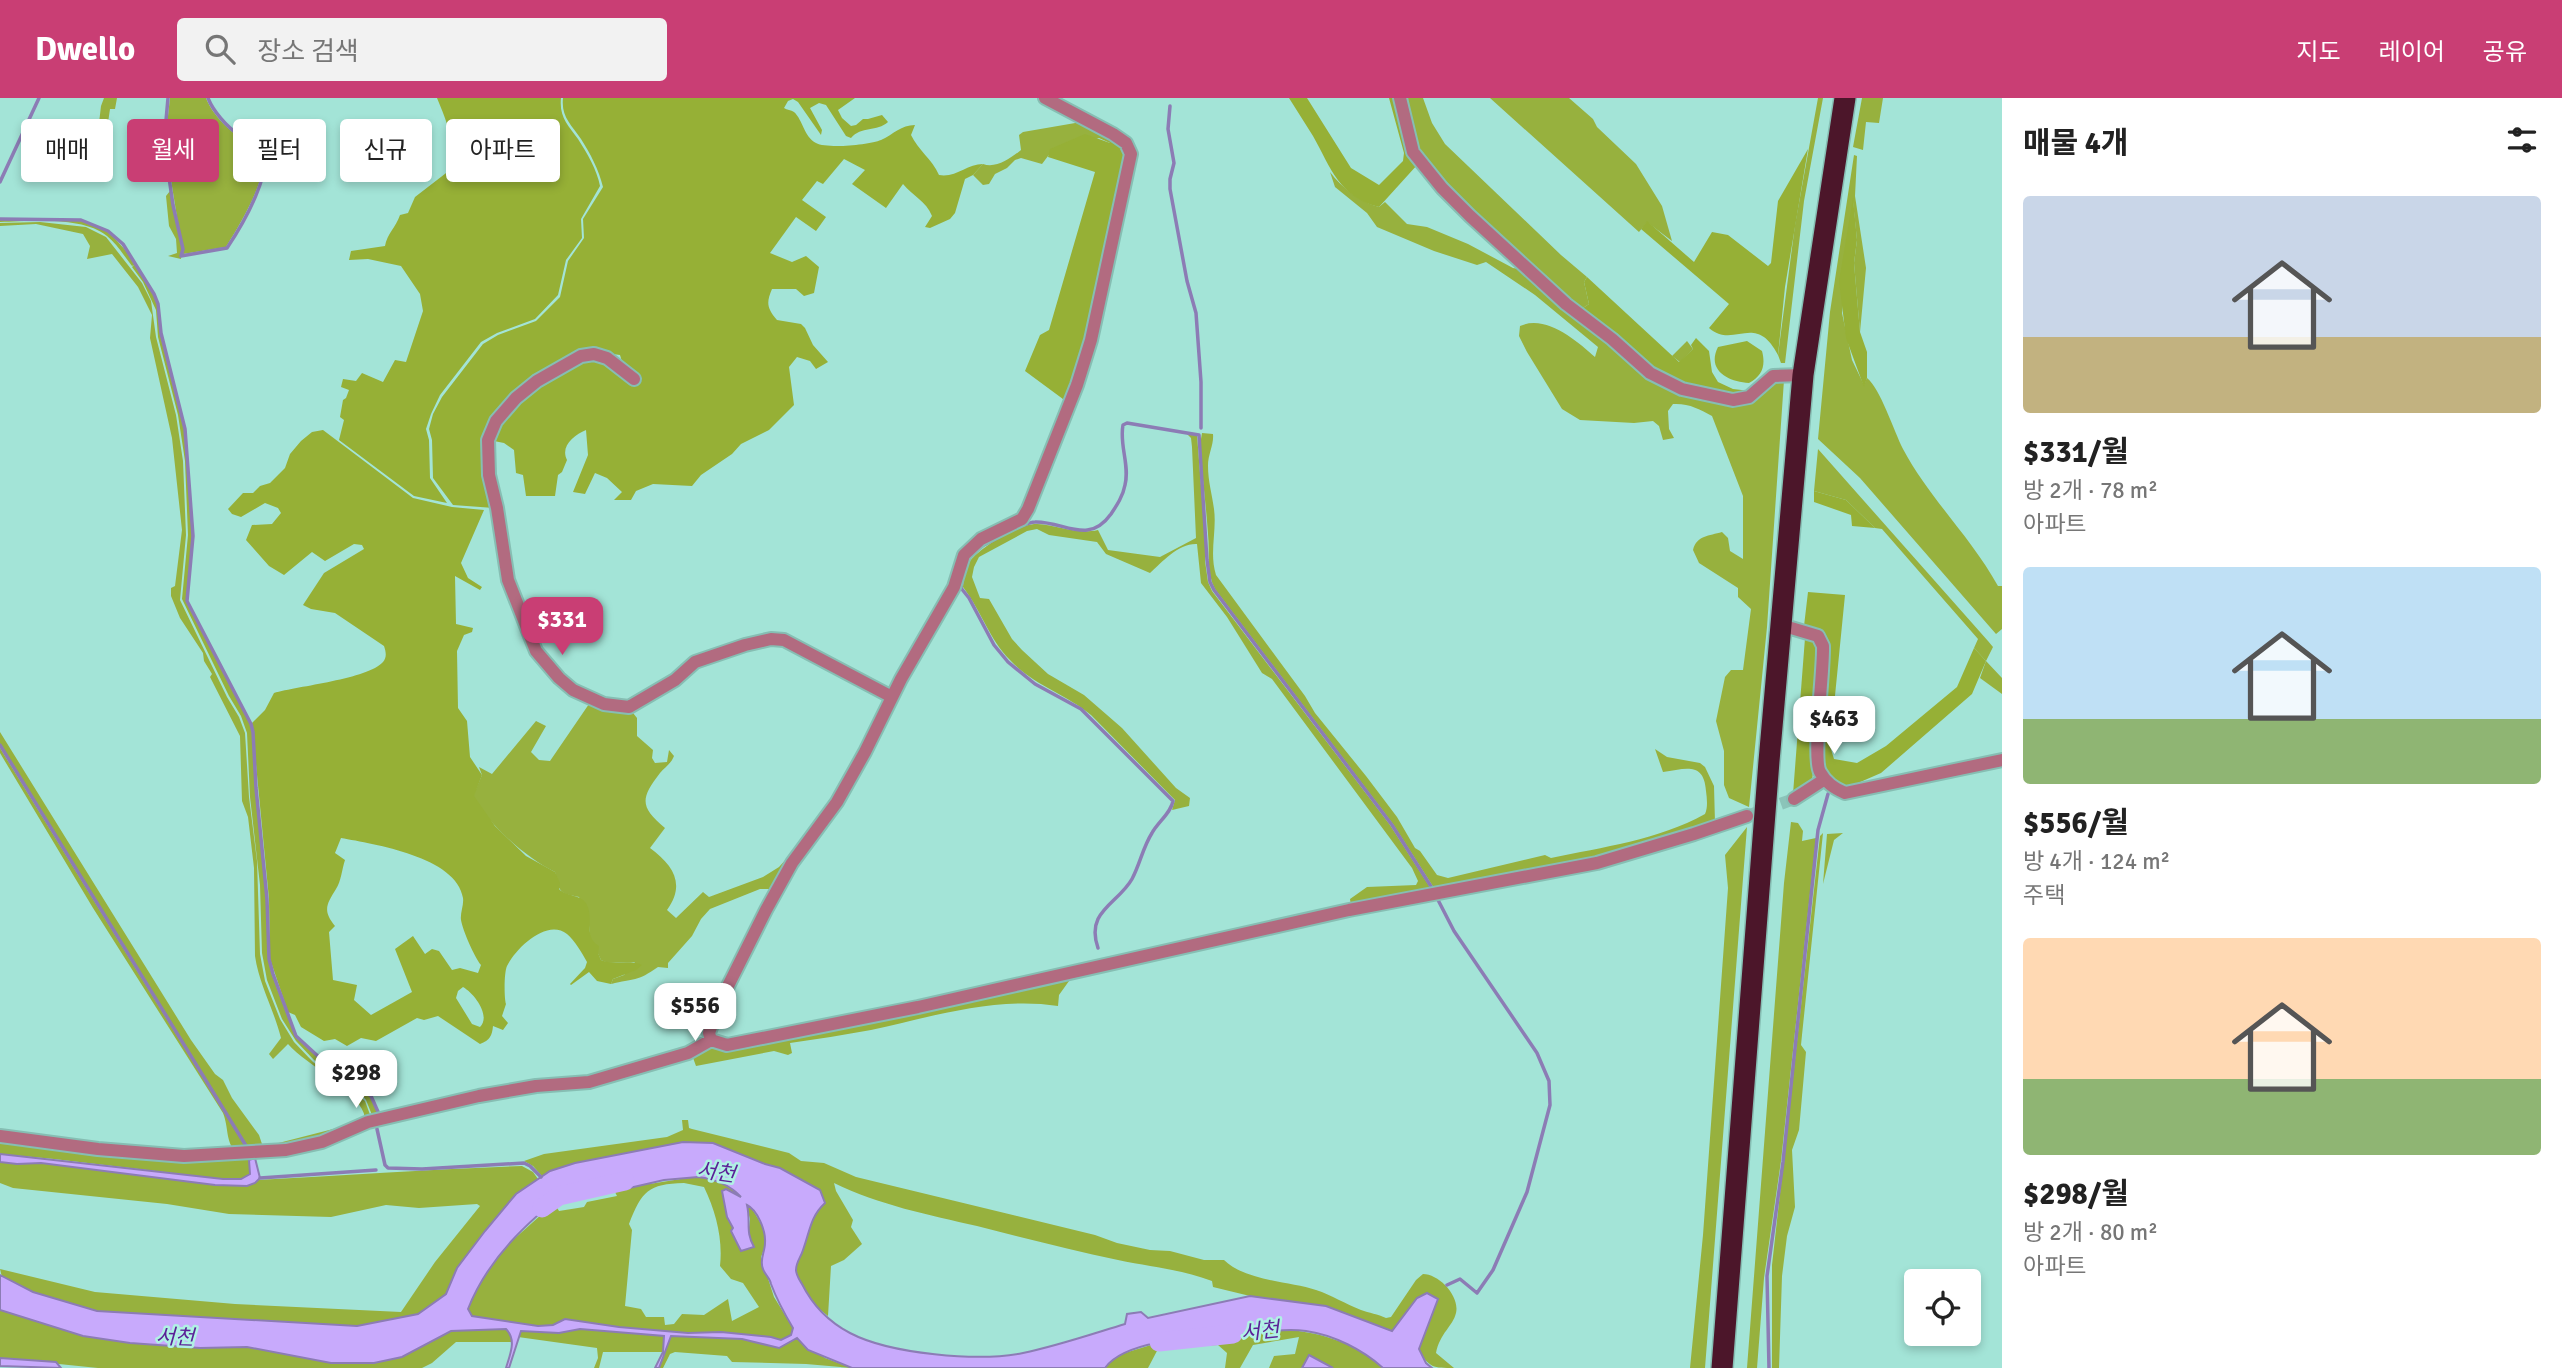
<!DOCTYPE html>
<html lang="ko">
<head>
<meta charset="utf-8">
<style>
  :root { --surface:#fff; --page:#f2f2f2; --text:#222; --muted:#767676; --accent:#c93e74 }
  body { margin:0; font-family:Signika,"Noto Sans KR",sans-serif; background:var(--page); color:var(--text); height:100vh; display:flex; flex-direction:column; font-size:26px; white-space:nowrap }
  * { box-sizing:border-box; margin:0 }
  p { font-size:23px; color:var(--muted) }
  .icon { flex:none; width:38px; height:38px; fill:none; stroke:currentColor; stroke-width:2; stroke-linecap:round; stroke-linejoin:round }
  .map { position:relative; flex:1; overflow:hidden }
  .details { display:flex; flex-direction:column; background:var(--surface); width:560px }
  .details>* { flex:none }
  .banner { position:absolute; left:21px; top:21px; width:665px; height:63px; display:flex; gap:14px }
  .buttons { position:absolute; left:1904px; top:1171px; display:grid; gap:14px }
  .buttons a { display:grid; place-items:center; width:77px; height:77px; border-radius:7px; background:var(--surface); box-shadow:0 4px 10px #0003; font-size:35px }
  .price { position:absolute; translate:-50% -60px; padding:0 16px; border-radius:14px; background:#fff; color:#222; font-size:23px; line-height:46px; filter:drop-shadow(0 2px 4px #0008) }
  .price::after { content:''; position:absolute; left:50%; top:42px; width:21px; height:16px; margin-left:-10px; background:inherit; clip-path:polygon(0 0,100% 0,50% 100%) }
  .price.selected { background:var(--accent); color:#fff }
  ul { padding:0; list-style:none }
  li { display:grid; align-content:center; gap:14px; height:371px; padding:0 21px }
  li span { display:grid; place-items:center; height:217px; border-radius:7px; color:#555 }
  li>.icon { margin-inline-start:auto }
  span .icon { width:126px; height:126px; fill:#fffc; stroke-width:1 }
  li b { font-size:30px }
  h2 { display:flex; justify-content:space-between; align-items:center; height:84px; padding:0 21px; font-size:30px }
  .pill { padding:0 24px; border-radius:7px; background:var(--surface); box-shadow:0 4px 10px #0003; font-size:24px; line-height:63px }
  .pill.selected { background:var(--accent); color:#fff }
  header { display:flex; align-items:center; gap:42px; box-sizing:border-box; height:98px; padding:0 35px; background:var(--accent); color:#fff }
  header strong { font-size:33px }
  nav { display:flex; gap:38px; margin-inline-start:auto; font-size:24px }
  .search { width:490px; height:63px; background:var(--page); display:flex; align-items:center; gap:18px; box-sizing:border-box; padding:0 24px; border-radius:7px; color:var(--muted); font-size:26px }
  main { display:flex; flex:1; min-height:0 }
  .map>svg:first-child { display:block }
  .green { fill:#97b13e; fill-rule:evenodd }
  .forest { fill:#96b036; fill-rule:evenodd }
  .water { fill:#c8aafc; stroke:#8c7cb5; stroke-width:2; fill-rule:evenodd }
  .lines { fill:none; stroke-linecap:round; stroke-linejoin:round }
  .stream { stroke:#8c7cb5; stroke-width:3.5 }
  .river { stroke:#c8aafc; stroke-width:19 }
  .street-tunnel { stroke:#8bc4b9; stroke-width:12; stroke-dasharray:12 6; stroke-linecap:butt }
  .street-casing { stroke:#86beb3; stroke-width:16 }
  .highway-casing { stroke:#86beb3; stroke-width:24 }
  .street { stroke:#b26b80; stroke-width:12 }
  .highway { stroke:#4c162a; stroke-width:21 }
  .labels { text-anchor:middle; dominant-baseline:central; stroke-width:5; stroke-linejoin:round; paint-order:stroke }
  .water-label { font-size:21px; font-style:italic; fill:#5b2197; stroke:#b0f1e4 }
</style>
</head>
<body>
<header>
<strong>Dwello</strong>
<div class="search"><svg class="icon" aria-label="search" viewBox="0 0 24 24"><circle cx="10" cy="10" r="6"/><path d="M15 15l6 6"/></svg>장소 검색</div>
<nav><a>지도</a><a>레이어</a><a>공유</a></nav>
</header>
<main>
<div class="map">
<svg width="2002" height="1270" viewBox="0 0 2002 1270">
  <rect width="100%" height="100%" fill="#a3e4d7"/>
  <path class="green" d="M104 0H117L115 11H110L102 66 98 65 97 70 91 71V60L95 59 101 8Z
    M170 0H206C211 14 226 30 238 38 244 42 252 44 257 48 279 65 237 131 226 149L183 156 165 45Z
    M1407 0H1423L1432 25 1445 46 1561 157 1587 179 1584 184 1589 206 1580 212 1502 143 1442 83 1419 53Z
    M1490 0H1569L1593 21 1597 29 1636 66 1662 108 1672 143 1647 124 1639 134Z
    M1818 0H1823L1804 103 1785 265H1781L1778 257 1795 127Z
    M1862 0H1883L1879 25 1866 24 1863 52 1853 49Z
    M1081 24 1120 45H1110L1099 40 1051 54 1042 66 1021 60 1015 62 1007 70 995 76 989 86 983 87 973 77 983 66C996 71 1011 60 1021 52L1019 37 1023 34Z
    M1854 57 1857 58 1855 98 1866 170 1860 234 1854 165 1857 142 1853 104 1842 215 1852 262 1864 287 1867 280C1880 290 1894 333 1903 351 1929 400 1971 439 1998 488H2002V531L1996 536 1860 380 1818 341 1830 214Z
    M1330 74C1342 90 1360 104 1379 109L1385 104 1407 126 1427 129 1468 146 1513 170 1524 172 1561 206 1736 307C1755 306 1765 285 1784 282L1767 529 1749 709 1729 700 1724 687V653L1716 623 1725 579 1731 572H1743L1751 511 1738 499V490L1699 465 1693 452C1697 437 1709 438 1722 434L1728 440 1730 453 1743 461V398L1712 318C1700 311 1688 305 1673 306L1668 313 1669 331 1674 340 1663 342 1659 328 1653 323 1634 325 1580 322 1562 311 1527 254 1519 238 1520 228C1546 216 1577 243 1595 259L1598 249 1535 197 1486 164 1477 167 1434 153 1377 129 1367 115 1335 89Z
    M170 93 182 151 181 161 168 158 177 155 176 141 169 128 166 98Z
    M0 121 81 123 108 133 128 155 154 197 157 206 160 235 185 331 192 438 186 503 251 626 252 634 255 690 267 801 268 861 272 877 295 938 320 961 362 990 371 999 379 1016 374 1022 366 1002 359 994 314 962 296 943 282 921 267 882 262 855 260 787 250 699 247 635 241 618 229 598 182 501 188 437 185 363 178 317 158 239 156 212 143 184 132 169 134 167 132 168C124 158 117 146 107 138 83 118 30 123 0 124Z
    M40 124 86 129 106 139 142 185 151 203 156 239 176 317 183 363 186 437 180 502 227 599 239 619 245 635 249 699 257 763 260 856 265 883 280 921 294 944 313 964 357 996 365 1003 372 1022 322 1042 286 1051 236 1055C225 1042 229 1030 223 1015L93 810 0 655V650L248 1053 250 1052 243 1041 0 646V634L191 942 215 976 223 982 232 1000 259 1037 263 1049 337 1030 365 1020C362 994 306 967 288 946L273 961 269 956 281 940C274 912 259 886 255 858L254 770 248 719 242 703 240 638 210 579 212 576 204 563 203 555 180 520 171 498V490L175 488 182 432 172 340 150 240 152 217 138 189 112 156 87 161 90 148 83 136 36 126 0 128V125Z
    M1687 243 1693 251 1680 264 1672 258Z
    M1202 335 1213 336C1214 347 1208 356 1208 368 1208 383 1212 396 1214 411 1217 433 1209 455 1216 477L1305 598 1315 615 1366 678 1397 719 1415 750 1420 753 1437 777 1448 780 1545 757 1551 760C1603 749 1658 742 1705 716 1708 709 1707 701 1706 693 1704 663 1685 671 1663 674L1655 651 1667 659 1700 665 1705 669 1714 688 1715 725 1599 759 1434 790 1393 726 1215 491C1206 474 1210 455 1208 436 1206 406 1202 377 1200 347Z
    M1187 336 1197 337 1205 438V463L1208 484 1212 493 1390 727 1431 791 1351 808 1350 801 1367 789 1416 787 1418 783 1412 770 1272 581 1262 575 1227 519 1201 485 1197 446C1179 445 1162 464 1150 475L1106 456 1097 444 1049 437 1037 431 1027 433 979 459 974 469 972 479 980 500 989 501 1012 541 1022 552 1048 576 1084 597 1122 630 1176 690 1190 700 1189 708 1172 712 1175 702 1091 617C1066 596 1033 587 1010 562 989 541 981 512 963 489 964 480 965 470 970 463 980 449 1021 425 1037 426 1058 427 1076 437 1098 432L1108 452 1160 459 1196 440 1192 349 1191 340Z
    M1818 351 1988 543 1993 549 1986 563 2002 580V596L1980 580 1986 563 1974 550 1978 541 1882 431 1875 430 1846 402 1814 393Z
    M589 606 633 611V615L637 620V638L653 652 652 660 655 665 667 664 669 652 674 658C671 666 665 669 660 675 640 701 640 709 665 730L650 750C673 767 686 786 667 812L676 820 703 794 709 799 763 779 779 769 799 747 776 791H760L710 811 701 821 692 838 668 865V870L658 869C637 884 634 880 611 886L613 881 624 877 635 864 608 865 601 862 590 839 589 827 579 799C559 795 559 794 555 774 526 760 488 726 473 698L482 677 479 669 492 676 536 623 546 628 531 654 539 662 550 663Z
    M1791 724 1798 725 1803 733 1802 743 1816 740 1781 1063 1764 1180 1757 1270H1747L1784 785Z
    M1747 729 1705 1270H1690L1703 1137 1728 790 1725 757Z
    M1823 735 1802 937 1801 947 1806 954 1799 1032 1792 1052 1795 1109 1787 1138 1782 1178 1779 1270H1772V1167L1820 738Z
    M1843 735 1834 742 1823 786 1827 736Z
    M1074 876 1059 897 1058 908C996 898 931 919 871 932 844 937 817 941 790 945L792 955 788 957 774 953 696 968 692 957 709 949 725 950Z
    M682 1022H688L689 1030 692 1031 789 1055 801 1063 824 1065 856 1079 1095 1137 1117 1145 1150 1152 1170 1153 1204 1162H1224C1245 1183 1289 1183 1316 1192 1332 1197 1345 1206 1361 1212 1369 1215 1378 1216 1386 1220L1391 1219 1416 1182 1423 1176C1439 1176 1460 1198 1456 1215 1453 1228 1440 1235 1436 1255L1454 1270C1434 1270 1428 1270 1419 1251L1427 1227 1417 1200 1392 1234 1326 1208 1250 1198 1213 1189 1212 1183C1179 1171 1151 1169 1118 1162 1071 1152 1024 1140 977 1128 929 1117 879 1107 834 1085L836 1093 853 1122 851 1129 862 1146 844 1162 831 1168 828 1218 813 1206 796 1175 797 1165 803 1153 820 1092 780 1070 765 1066 713 1045 683 1044 575 1065 550 1073 542 1078 533 1068 524 1063 544 1056 667 1039 683 1032Z
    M0 1041 183 1062H249L251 1076 241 1081H223L54 1061 0 1056Z
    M0 1064 17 1066 41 1065 215 1087 247 1088 257 1082C346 1077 434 1071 522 1068L533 1074 538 1081 516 1096 485 1133 457 1170 446 1196 418 1216 394 1223 357 1228 97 1213 33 1194 2 1179 0 1171 95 1194 235 1206 401 1214 435 1164 480 1108 477 1106 419 1110 386 1107 331 1119 229 1116 167 1106 13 1090 0 1085Z
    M698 1079C717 1081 730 1087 742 1101L726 1091 722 1093C728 1116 724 1126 748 1138L750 1121 746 1106 751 1109 763 1129 766 1146 761 1159 774 1199 793 1230 791 1237 781 1242 771 1239 722 1234 688 1235 619 1229 565 1221 553 1227 538 1228 472 1218 468 1210 488 1169 503 1151 571 1090C595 1084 623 1089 648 1086 665 1084 681 1080 698 1079ZM684 1085 704 1089C716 1114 723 1141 720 1168L731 1181 743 1185 759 1209 732 1223 728 1201 704 1217 682 1216 674 1226 665 1227 664 1219H646L641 1211 625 1208 632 1132 629 1126C642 1093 648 1086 684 1085ZM592 1092 615 1094 617 1098 587 1104 584 1109 559 1113 555 1106 575 1094Z
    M0 1212 83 1238 130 1245 200 1250 247 1249 331 1265H374L402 1259 451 1233 506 1231 512 1237V1244H456L432 1265 422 1270H98L0 1260Z
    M580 1231 664 1238 663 1254H603L599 1270H594L598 1260 597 1250 518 1239 521 1233 559 1235Z
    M1277 1231C1316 1233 1354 1243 1383 1270H1333L1309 1258 1302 1270H1269L1274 1258 1295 1256 1299 1239 1253 1247 1240 1270H1225L1227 1255 1218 1247 1158 1251 1148 1270H1104L1118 1257 1161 1244 1194 1239 1250 1236Z
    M670 1238 742 1241 779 1250 798 1240 825 1260 852 1270 806 1266 732 1264 727 1258 675 1254 670 1256 663 1270H659Z"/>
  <path class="forest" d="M437 0H561C559 19 568 27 578 41 587 55 597 72 600 88L581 121 582 140 566 162 558 197 535 221 497 235 481 244 440 297 431 316 426 331 429 342 430 380 447 405 414 398 339 342 344 322 340 319 343 302 346 300 349 292 341 289 343 281 356 283 362 275 383 284 395 262 406 264 423 213 420 196 401 168 368 161 349 162 351 153 385 148C387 136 396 129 400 117L408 115 415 99 450 72C456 45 447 24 437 0Z
    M563 0H855L838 12 842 20 851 28 856 27 863 21H868L882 17 888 24C877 34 861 28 851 40L846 38 826 7 819 5 810 10 822 32 821 37 798 4 793 1 788 3 784 10C787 12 791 12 794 14 803 22 804 39 816 45 827 51 869 47 881 42 894 36 901 27 915 27L911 37C918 52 932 61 939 77 956 80 967 66 983 66L973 77 965 81 955 115 950 121 930 130 925 129 932 118C926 103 913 98 903 86L886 110 852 86 865 72 844 61 823 86 817 83 802 102 826 119 816 133 796 119 770 155 792 164 806 158 819 169 814 195 804 198 796 191H772C766 205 767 210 777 222L801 226 805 230 813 247 828 264 816 271 810 263 797 259 789 269 794 307 769 332 741 346 732 356 701 377 692 388 653 386 636 393 631 402H614L622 394 607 380 595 375 585 396 573 394 588 357 586 332C574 337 560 348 567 362L562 374 558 377 555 398H526L523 377 516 375 514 352 504 345 489 342C492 336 495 328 499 323 513 302 571 254 596 259 611 262 621 274 633 282L635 278 623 267 620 257 612 256 609 259 597 254 584 255C548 275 493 298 485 344 481 365 489 389 494 410L453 407 433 380 432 342 429 331 433 316 442 299 483 246 498 237 536 223 560 199 568 163 584 140 583 121 603 89C599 72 590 55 581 41 571 26 561 19 563 0Z
    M1289 0H1307L1351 70 1379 87 1403 63 1404 55 1389 0H1398L1418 66 1379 109C1339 99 1331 70 1313 38 1305 25 1297 13 1289 0Z
    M1085 36 1110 45H1120L1126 53 1104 177 1067 304 1025 273 1040 237 1049 232 1095 74 1048 59 1050 51Z
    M1808 51 1785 189 1778 257C1755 213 1734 252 1709 230L1729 206 1641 131 1647 123 1694 164 1712 134 1728 137 1768 168 1771 165 1778 103Z
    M1853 100 1857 142 1854 165 1860 234 1867 254V280L1864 289 1846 240 1839 183Z
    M1587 179 1679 264 1693 251 1691 247 1696 240 1709 253 1712 274 1718 284 1733 291 1750 293 1736 300 1662 281 1580 212 1589 206 1584 184Z
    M1747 243 1762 253C1766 268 1762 278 1749 285 1729 284 1706 273 1718 249Z
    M323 332 413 400 452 409 484 412 461 465 468 480 482 489 480 492 455 478 456 526 473 530 472 534 464 537 457 553 458 610 467 623 470 659 482 677 474 698 495 728 526 758 555 774 560 785 559 791C567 799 582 796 587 807 594 822 583 839 599 848L598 855 601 862C615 868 628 861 642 867L636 872 613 881 611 886 597 883 589 874 571 887 570 886 585 870 587 864C582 855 575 843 567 836 547 820 516 850 507 868 504 874 504 900 506 906L502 918 508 925 503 932 493 928C492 938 490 942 480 946L438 918 424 922 417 920 376 943 361 940 347 948 335 941 324 943 301 929 295 917 288 914 270 861 269 801 252 625 265 612 274 595C298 588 368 581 383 564 387 559 386 554 384 548L335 515 311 511 303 507 324 475 364 451 362 447 354 446 325 463 312 454 284 477 269 468 246 442 252 427 272 426 281 415 278 410 265 405 241 419 232 416 228 411 243 395H253L260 388 270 385 285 370 290 356 301 343 312 334ZM341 740C374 746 457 759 463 800 464 807 460 815 461 822 463 833 474 858 481 867L478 875 460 870 452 872 439 853 432 851 425 856 413 838 395 851 412 894 371 917 354 902 357 887 333 882 329 834 335 828C322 812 327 806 336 791 341 784 342 771 345 762L335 755ZM463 889C475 896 491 918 480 929L472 926 456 900 458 893Z
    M1814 393 1846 402 1875 430 1852 428 1851 417 1814 404Z
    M1808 494 1845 497 1830 648 1834 661 1857 665 1886 648 1957 589 1974 550 1986 563 1972 596 1881 675 1858 685V690C1837 693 1828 681 1821 663L1827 561 1804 528Z
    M1805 540 1814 542C1827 574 1816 638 1813 674L1812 683 1793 696Z"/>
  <path class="water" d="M683 1044 713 1045 765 1066 780 1070 820 1092 825 1105C810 1119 810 1133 803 1152 801 1159 796 1164 796 1172 796 1177 799 1181 802 1186 812 1206 829 1224 850 1235 890 1256 978 1264 1023 1255 1057 1248 1092 1236 1125 1226L1127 1216 1141 1214 1148 1220 1250 1198 1326 1208 1392 1233 1417 1200 1427 1195 1438 1201 1419 1251 1426 1265 1432 1270H1383C1363 1252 1334 1237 1306 1233 1286 1230 1267 1234 1247 1236 1210 1239 1127 1239 1105 1270H852L808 1252 797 1240 779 1250 742 1241 671 1238 659 1270H655L663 1254 664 1238 580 1231 559 1235 521 1233 509 1270H506C510 1256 517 1242 506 1231L451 1233 402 1259 374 1265H331L247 1249 200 1250 130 1245 83 1238 0 1212V1177L33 1194 97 1213 357 1228 418 1216 446 1196 457 1170 485 1133 516 1096 550 1073 575 1065ZM698 1079C715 1081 729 1086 741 1099L726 1091 722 1093 727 1119 733 1130 731 1133 741 1153 754 1149C745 1133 751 1125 747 1107 757 1112 766 1132 765 1145 765 1154 759 1162 763 1171 765 1177 770 1180 771 1186 777 1202 784 1215 793 1230L791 1237 781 1242 771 1239 721 1234 688 1235 619 1229 565 1221 553 1227 538 1228 472 1218 468 1211C488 1160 528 1123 571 1090L585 1087 625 1091 664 1082Z
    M0 1056 223 1081H241L250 1076 249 1062 255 1060 260 1080 255 1085 247 1088 215 1087 41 1065 17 1066 0 1064Z
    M1309 1257 1333 1270H1302Z
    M0 1260 56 1264 61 1270 0 1268Z"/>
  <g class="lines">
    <path class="stream" d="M168 0 164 45 173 107 183 151 181 158 227 150C239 132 281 64 258 47 253 43 245 41 239 37 227 29 213 13 208 0
      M1170 8 1168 31 1174 65 1170 81V91L1187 183 1196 215 1201 284V330
      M0 84 39 0
      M0 121 81 122 108 133 123 146 154 196 158 206 161 235 185 331 193 438 187 503 251 626 253 634 256 690 267 801 269 861 273 876 296 938 321 961 371 998 379 1016
      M1014 431C1020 429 1029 424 1035 424 1064 423 1088 448 1111 416 1117 407 1123 398 1125 387 1130 367 1119 347 1123 327L1127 325 1199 337 1207 462 1210 484 1214 492 1392 727 1432 790
      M980 449 1001 438
      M962 482 961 490 969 500 994 547 1008 564 1035 586 1081 611 1173 703C1171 715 1158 724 1152 735 1143 749 1140 766 1132 781 1118 806 1085 813 1098 850
      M0 647 248 1051
      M1437 800 1454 833 1537 955 1549 983 1550 1007 1527 1094 1493 1172 1477 1195 1460 1181 1447 1187
      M377 1031 385 1067 388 1070 422 1071 524 1065 530 1068 541 1079
      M260 1080 376 1072
      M1769 1270 1767 1178 1783 1064 1818 732 1828 696"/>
    <path class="river" d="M542 1110 559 1098 625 1083
      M1159 1244 1233 1236"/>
    <path class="street-tunnel" d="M1747 718 1794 701"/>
    <g class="street-casing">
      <path id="street" d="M1045 0 1113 36 1126 45 1131 56 1091 242 1077 287 1028 411 1022 421 981 441 964 457 954 489 901 581 865 654 837 704 792 765 766 812 720 904 709 935 711 942 727 947 918 909 1349 812 1597 765 1694 736 1747 718
        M1400 0 1413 54 1442 90 1470 118 1566 206 1612 241 1650 275 1682 291 1733 302 1749 299 1773 278 1803 277
        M634 281 607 260 594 256 581 258 537 283 516 300 496 323 488 342 489 377 497 410 508 482 536 553 559 580 573 592 604 606 629 609 675 582 695 564 745 547 771 541 784 542 892 599
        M1781 527 1818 538 1823 548C1824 572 1812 660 1820 674 1826 685 1834 690 1845 695L2002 662
        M1794 701 1825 681
        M0 1038 98 1051 184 1058 286 1052 322 1044 368 1024 479 998 536 988 589 984 688 955 711 942"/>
    </g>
    <g class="highway-casing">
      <path id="highway" d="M1722 1270 1769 663 1803 277 1845 0"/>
    </g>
    <use href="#street" class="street"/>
    <use href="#highway" class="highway"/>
  </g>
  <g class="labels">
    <g class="water-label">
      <text transform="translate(716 1074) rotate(8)">서천</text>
      <text transform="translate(1260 1233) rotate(-6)">서천</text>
      <text transform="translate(175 1239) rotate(2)">서천</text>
    </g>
  </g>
</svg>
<div class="buttons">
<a><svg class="icon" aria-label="locate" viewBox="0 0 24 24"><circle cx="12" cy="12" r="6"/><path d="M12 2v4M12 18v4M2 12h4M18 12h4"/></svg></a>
</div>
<b class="price selected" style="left:562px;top:559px">$331</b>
<b class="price" style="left:1834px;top:658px">$463</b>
<b class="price" style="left:695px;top:945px">$556</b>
<b class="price" style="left:356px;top:1012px">$298</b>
<div class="banner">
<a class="pill">매매</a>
<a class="pill selected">월세</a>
<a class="pill">필터</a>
<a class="pill">신규</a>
<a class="pill">아파트</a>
</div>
</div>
<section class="details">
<h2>매물 4개<svg class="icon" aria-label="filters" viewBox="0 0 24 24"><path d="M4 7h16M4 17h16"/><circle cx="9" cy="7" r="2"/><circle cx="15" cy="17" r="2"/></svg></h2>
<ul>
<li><span style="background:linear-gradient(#c9d6e8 65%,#c2b280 0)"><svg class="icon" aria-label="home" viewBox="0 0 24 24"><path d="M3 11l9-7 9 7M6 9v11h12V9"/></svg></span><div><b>$331/월</b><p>방 2개 · 78 m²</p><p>아파트</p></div></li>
<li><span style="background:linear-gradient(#bfe0f5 70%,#8fb573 0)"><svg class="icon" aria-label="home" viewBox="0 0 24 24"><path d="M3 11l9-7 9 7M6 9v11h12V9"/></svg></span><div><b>$556/월</b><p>방 4개 · 124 m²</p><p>주택</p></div></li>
<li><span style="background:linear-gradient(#ffd9b3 65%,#8fb573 0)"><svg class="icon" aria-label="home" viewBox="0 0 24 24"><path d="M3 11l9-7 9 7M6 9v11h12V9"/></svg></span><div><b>$298/월</b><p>방 2개 · 80 m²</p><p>아파트</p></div></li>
</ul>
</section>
</main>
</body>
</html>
